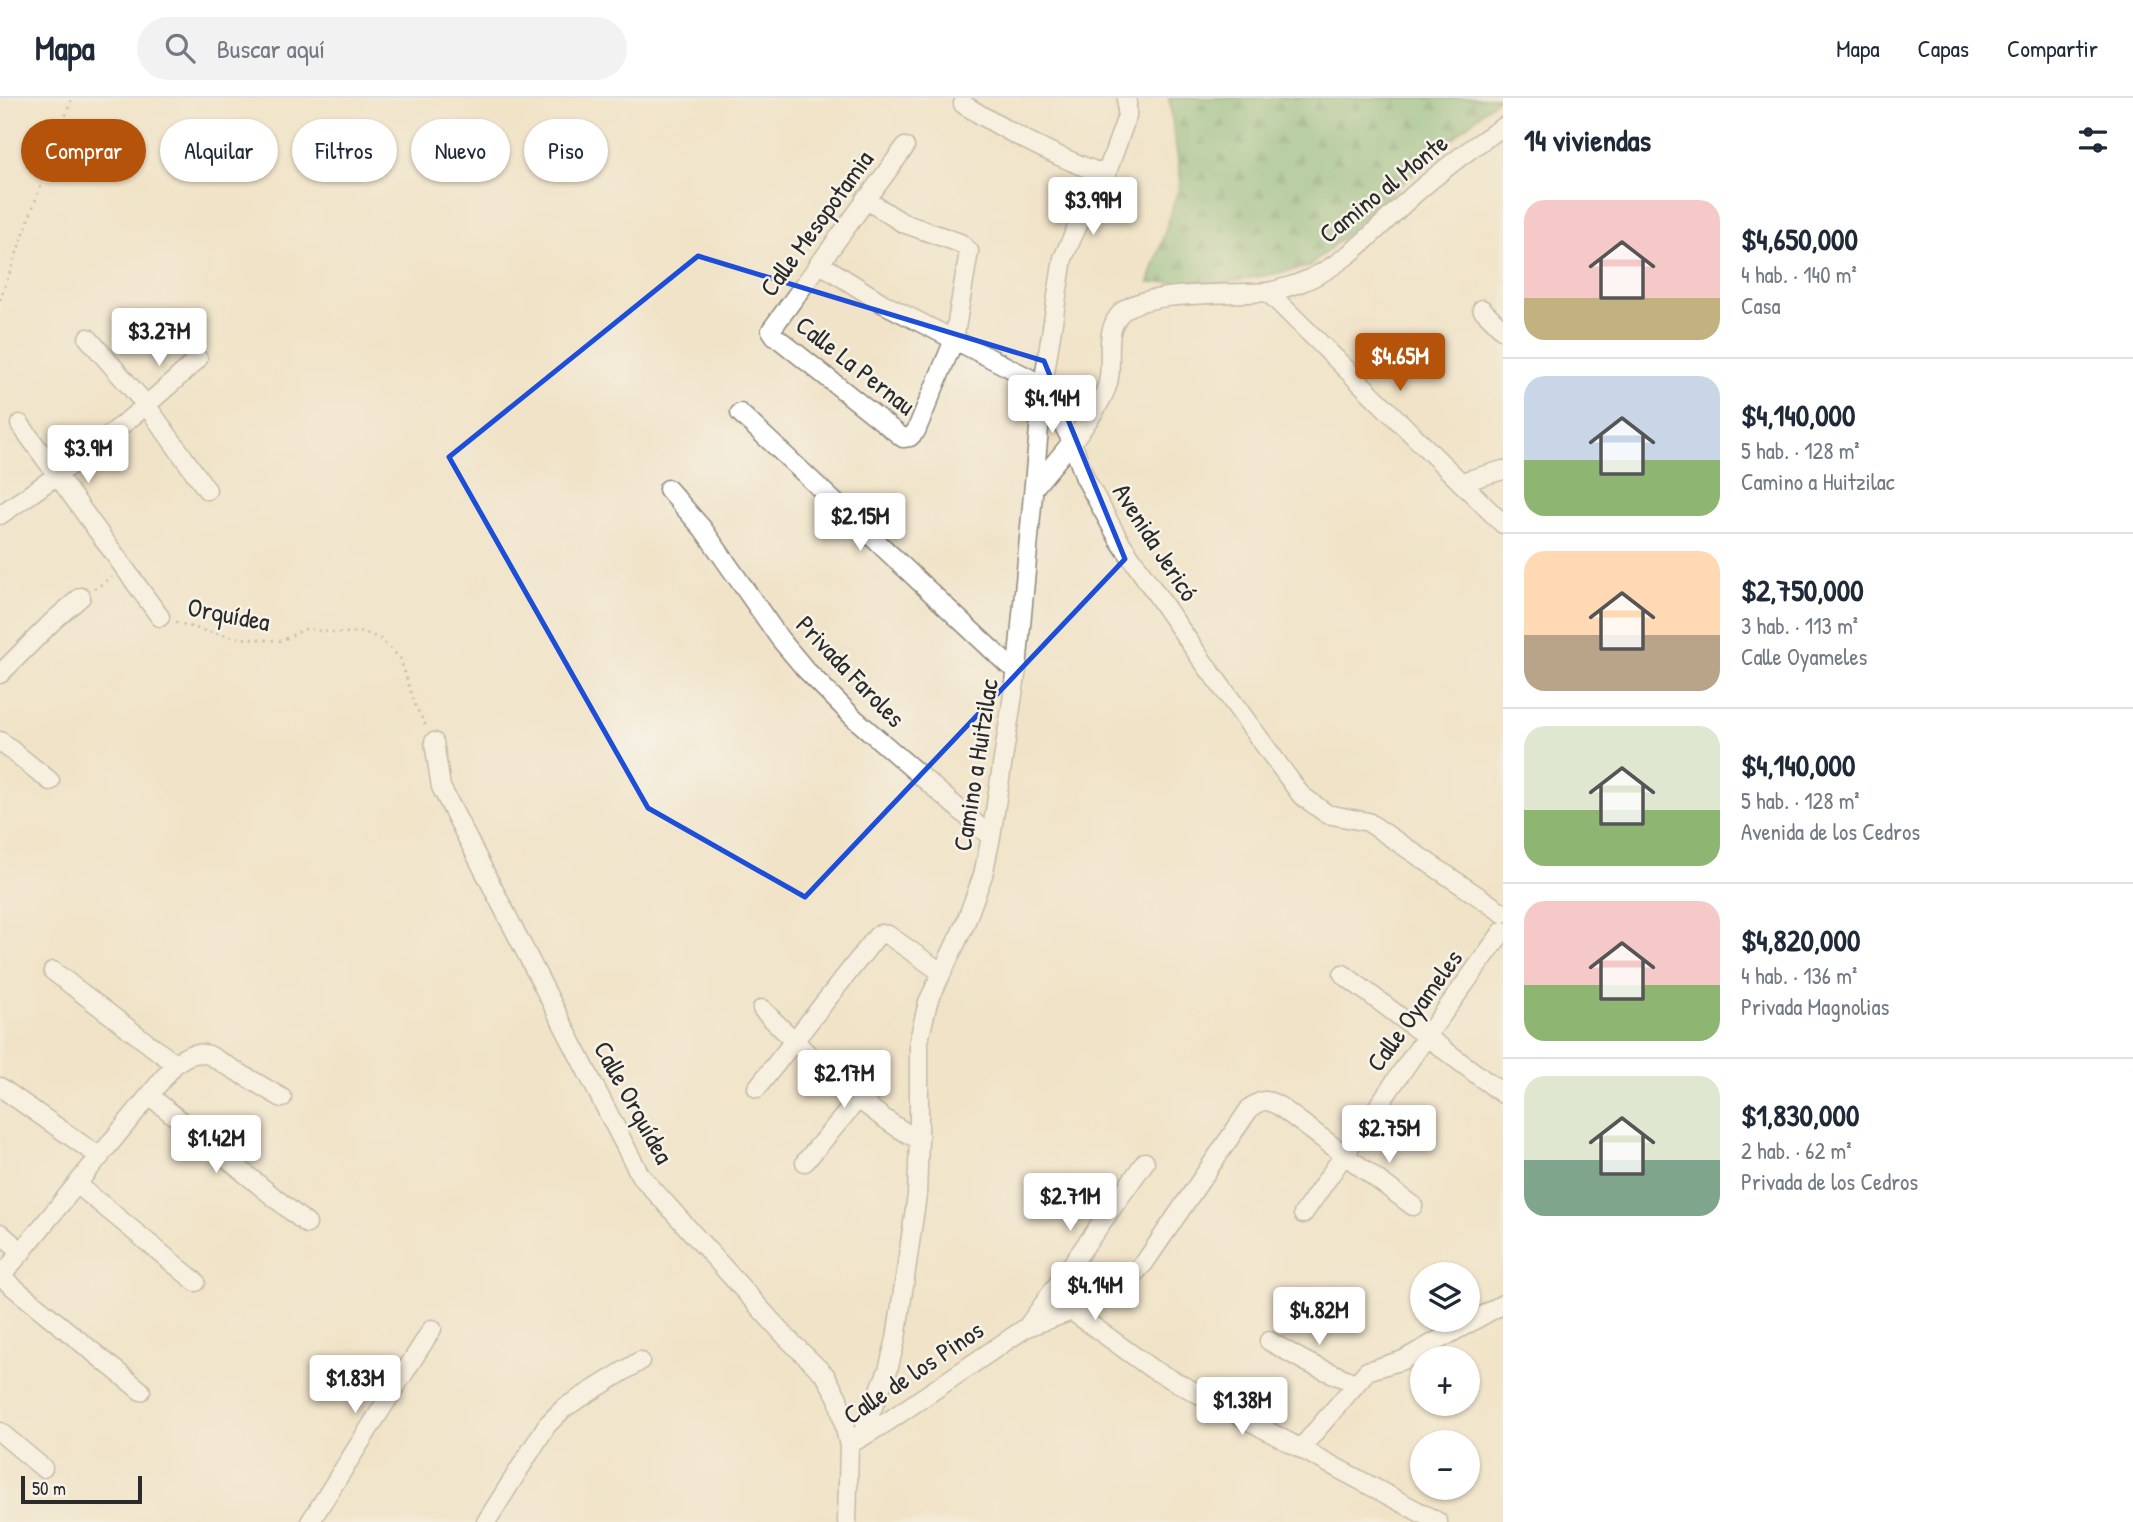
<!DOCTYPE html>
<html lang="es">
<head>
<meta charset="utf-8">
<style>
  :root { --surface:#fff; --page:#f2f2f3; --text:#1f2937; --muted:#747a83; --line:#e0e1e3; --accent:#b45309 }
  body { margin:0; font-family:"Patrick Hand",sans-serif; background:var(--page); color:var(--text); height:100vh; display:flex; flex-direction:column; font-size:26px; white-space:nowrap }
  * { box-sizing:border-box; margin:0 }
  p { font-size:23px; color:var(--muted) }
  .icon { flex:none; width:38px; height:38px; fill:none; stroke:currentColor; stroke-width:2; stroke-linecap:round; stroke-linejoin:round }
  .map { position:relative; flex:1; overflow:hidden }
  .panel { display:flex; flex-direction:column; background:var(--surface); width:630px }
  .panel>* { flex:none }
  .hud { position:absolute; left:21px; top:21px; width:665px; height:63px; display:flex; gap:14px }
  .buttons { position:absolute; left:1410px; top:1164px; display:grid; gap:14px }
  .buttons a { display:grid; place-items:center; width:70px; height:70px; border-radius:50%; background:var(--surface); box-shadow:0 2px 5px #0004; font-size:35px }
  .scale { position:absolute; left:21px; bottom:18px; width:121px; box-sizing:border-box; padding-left:7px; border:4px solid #2b2b2b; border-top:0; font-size:19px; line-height:24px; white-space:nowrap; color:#2b2b2b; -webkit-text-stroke:5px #f7f3e8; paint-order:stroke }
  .price { position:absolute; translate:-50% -60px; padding:0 16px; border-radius:7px; background:#fff; color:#222; font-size:23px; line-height:46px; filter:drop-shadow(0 2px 4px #0008) }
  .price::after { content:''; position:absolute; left:50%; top:42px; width:21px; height:16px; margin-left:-10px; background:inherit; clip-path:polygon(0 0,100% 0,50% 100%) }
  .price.selected { background:var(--accent); color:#fff }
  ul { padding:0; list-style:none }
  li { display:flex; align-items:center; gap:21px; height:175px; padding:0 21px }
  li+li { border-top:2px solid var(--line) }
  li span { display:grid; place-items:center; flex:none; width:196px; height:140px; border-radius:21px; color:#555 }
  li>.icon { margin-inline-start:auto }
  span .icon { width:84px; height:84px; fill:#fffc; stroke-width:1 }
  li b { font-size:30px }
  h2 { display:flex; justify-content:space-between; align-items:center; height:84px; padding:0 21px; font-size:30px }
  .tag { padding:0 24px; border-radius:32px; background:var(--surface); box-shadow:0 2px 5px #0004; font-size:24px; line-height:63px }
  .tag.selected { background:var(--accent); color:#fff }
  header { display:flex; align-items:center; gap:42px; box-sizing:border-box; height:98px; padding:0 35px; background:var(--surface); border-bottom:2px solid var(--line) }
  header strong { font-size:33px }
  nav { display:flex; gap:38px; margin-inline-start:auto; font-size:24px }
  .search { width:490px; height:63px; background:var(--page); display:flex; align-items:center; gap:18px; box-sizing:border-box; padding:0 24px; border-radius:38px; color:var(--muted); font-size:26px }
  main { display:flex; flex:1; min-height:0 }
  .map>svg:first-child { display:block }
  .forest { fill:url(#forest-firs); stroke:#517050; stroke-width:2 }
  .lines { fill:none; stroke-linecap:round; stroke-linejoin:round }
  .minor-casing { stroke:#8e877a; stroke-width:21 }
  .path { stroke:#8e877a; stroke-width:2.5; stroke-dasharray:2 5; stroke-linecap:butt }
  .minor { stroke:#fff; stroke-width:18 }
  .marked { fill:none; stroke:#1d4ed8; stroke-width:5; stroke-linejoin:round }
  .labels { text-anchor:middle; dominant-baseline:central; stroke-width:5; stroke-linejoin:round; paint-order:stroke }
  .street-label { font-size:26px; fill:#2b2b2b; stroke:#f7f3e8 }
</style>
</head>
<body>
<header>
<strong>Mapa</strong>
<div class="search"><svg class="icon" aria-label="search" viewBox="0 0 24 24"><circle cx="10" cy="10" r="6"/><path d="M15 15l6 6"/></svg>Buscar aquí</div>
<nav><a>Mapa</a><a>Capas</a><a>Compartir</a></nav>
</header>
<main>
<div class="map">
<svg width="1503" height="1424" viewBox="0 0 1503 1424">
  <defs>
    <pattern id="forest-firs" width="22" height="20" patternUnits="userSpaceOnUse" patternTransform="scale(1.75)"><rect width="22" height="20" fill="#77b474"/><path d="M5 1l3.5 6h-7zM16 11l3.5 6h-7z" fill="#62935f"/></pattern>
  </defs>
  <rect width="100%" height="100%" fill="#f7f3e8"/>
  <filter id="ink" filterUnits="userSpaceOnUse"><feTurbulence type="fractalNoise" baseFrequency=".0143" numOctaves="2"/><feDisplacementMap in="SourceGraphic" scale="14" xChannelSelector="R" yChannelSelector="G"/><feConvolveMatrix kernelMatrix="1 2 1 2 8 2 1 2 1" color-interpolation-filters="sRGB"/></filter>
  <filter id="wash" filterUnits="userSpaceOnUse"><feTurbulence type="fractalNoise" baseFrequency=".00686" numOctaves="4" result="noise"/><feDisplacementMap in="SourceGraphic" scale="28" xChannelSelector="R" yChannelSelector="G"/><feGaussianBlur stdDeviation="1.57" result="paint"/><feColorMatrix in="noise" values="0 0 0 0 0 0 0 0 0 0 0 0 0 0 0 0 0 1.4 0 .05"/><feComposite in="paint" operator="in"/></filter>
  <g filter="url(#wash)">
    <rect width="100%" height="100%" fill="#f0e3c8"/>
    <path class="forest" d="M1169 0H1498L1309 169 1224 185 1149 184 1181 83Z"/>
  </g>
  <g filter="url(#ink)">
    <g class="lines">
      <g class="minor-casing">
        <path id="minor" d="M963 6C1009 35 1055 59 1106 77
          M865 101 903 125 960 145 969 153 954 242 916 333 910 339 903 340 775 238 771 232 905 49
          M819 165 884 206 1043 287 1072 344 1085 380 1119 442 1199 558 1301 697 1327 716 1368 724 1503 815
          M1268 194 1503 426
          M1482 211 1503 232
          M88 240 147 308 207 392
          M740 315 1007 566 1017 571
          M20 326 160 519
          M1462 384 1503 372
          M1034 390C1055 363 1094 322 1106 291 1116 267 1101 236 1121 215 1141 192 1235 197 1266 194 1276 193 1287 189 1297 186 1346 169 1380 126 1418 93 1445 70 1473 48 1503 29
          M668 391 703 431 780 541 805 571 854 620 991 739
          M0 417C70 370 136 319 198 261
          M0 576 54 522 81 499
          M0 643 50 683
          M434 644 441 689 640 1077 786 1239 825 1277 838 1300 849 1348 847 1424
          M53 873 175 966
          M1343 876 1503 996
          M762 911C806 955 865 1014 919 1042
          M0 989 100 1059
          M757 990 877 838 881 836 888 837 941 874
          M150 998 307 1126
          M805 1064 859 1000
          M78 1087 196 1184
          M1303 1116 1426 939 1503 833
          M0 1135 22 1154
          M1 1179 141 1293
          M0 1180 175 966C187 957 195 953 209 957L282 1000
          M1072 1213 1152 1271 1438 1424
          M1027 1229 1145 1064
          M1269 1243 1308 1265 1355 1285
          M0 1334 43 1370
          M861 1338 888 1272 896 1241 917 1097 919 1042V942L928 904 965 826 983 777 991 739 1017 571 1043 287 1063 160 1083 116 1106 77 1127 18V0
          M857 1342 887 1324 1027 1229 1072 1213 1109 1196 1130 1180 1145 1164 1250 1010C1262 1001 1267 1001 1279 1008L1413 1108
          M1302 1349 1367 1273 1403 1262 1503 1206
          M310 1424 432 1231
          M486 1424 547 1327 564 1310 640 1263"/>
      </g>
      <path class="path" d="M0 202 72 0
        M94 491 112 479
        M176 524 208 534 240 540 281 543 305 531 342 535 364 534 380 541 400 560 415 607 426 628"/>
      <use href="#minor" class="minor"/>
    </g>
  </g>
  <path d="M0 0H1503V1424H0ZM698 158 1044 263 1125 461 805 799 648 710 449 359Z" fill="#f0e3c8" fill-opacity=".55" fill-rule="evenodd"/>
  <path class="marked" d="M698 158 1044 263 1125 461 805 799 648 710 449 359Z"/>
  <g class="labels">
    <g class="street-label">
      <text transform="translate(1383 90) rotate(-39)">Camino al Monte</text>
      <text transform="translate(816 125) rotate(-54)">Calle Mesopotamia</text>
      <text transform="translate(856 267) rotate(38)">Calle La Pernau</text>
      <text transform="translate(1156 444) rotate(57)">Avenida Jericó</text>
      <text transform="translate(229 516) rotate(11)">Orquídea</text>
      <text transform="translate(851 573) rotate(46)">Privada Faroles</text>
      <text transform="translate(975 667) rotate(-81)">Camino a Huitzilac</text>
      <text transform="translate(1414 912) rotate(-54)">Calle Oyameles</text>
      <text transform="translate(634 1004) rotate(61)">Calle Orquídea</text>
      <text transform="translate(913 1274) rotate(-34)">Calle de los Pinos</text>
    </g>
  </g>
</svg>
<div class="buttons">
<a><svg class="icon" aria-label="layers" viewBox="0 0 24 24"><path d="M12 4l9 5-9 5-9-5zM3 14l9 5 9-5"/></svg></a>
<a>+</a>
<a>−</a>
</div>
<div class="scale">50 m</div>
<b class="price" style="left:1093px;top:139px">$3.99M</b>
<b class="price" style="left:159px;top:270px">$3.27M</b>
<b class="price selected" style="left:1400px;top:295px">$4.65M</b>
<b class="price" style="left:1052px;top:337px">$4.14M</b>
<b class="price" style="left:88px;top:387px">$3.9M</b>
<b class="price" style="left:860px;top:455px">$2.15M</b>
<b class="price" style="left:844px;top:1012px">$2.17M</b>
<b class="price" style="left:1389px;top:1067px">$2.75M</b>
<b class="price" style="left:216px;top:1077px">$1.42M</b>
<b class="price" style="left:1070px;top:1135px">$2.71M</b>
<b class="price" style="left:1095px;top:1224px">$4.14M</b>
<b class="price" style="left:1319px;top:1249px">$4.82M</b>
<b class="price" style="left:355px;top:1317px">$1.83M</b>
<b class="price" style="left:1242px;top:1339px">$1.38M</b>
<div class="hud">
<a class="tag selected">Comprar</a>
<a class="tag">Alquilar</a>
<a class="tag">Filtros</a>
<a class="tag">Nuevo</a>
<a class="tag">Piso</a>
</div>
</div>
<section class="panel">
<h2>14 viviendas<svg class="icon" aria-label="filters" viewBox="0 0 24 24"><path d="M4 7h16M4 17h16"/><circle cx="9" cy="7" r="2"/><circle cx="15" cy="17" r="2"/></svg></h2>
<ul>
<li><span style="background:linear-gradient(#f6c9c9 70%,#c2b280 0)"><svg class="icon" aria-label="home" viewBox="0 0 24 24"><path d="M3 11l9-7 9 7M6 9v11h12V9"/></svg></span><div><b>$4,650,000</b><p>4 hab. · 140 m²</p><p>Casa</p></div></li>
<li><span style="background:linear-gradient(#c9d6e8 60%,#8fb573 0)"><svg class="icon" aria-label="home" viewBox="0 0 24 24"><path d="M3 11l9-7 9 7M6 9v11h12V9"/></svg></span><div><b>$4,140,000</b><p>5 hab. · 128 m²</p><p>Camino a Huitzilac</p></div></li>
<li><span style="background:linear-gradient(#ffd9b3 60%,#b9a48a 0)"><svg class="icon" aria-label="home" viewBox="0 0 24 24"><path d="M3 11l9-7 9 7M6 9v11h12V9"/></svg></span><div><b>$2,750,000</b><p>3 hab. · 113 m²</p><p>Calle Oyameles</p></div></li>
<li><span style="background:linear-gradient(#dfe7d0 60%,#8fb573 0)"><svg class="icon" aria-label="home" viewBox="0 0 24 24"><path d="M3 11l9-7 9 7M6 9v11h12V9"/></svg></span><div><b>$4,140,000</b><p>5 hab. · 128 m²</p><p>Avenida de los Cedros</p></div></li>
<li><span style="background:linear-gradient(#f6c9c9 60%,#8fb573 0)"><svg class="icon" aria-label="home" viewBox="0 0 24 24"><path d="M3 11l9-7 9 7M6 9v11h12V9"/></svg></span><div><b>$4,820,000</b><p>4 hab. · 136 m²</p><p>Privada Magnolias</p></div></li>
<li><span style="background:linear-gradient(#dfe7d0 60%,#7fa58c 0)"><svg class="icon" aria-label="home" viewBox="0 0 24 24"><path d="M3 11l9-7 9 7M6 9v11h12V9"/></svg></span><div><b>$1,830,000</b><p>2 hab. · 62 m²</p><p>Privada de los Cedros</p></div></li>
</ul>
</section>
</main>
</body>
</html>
